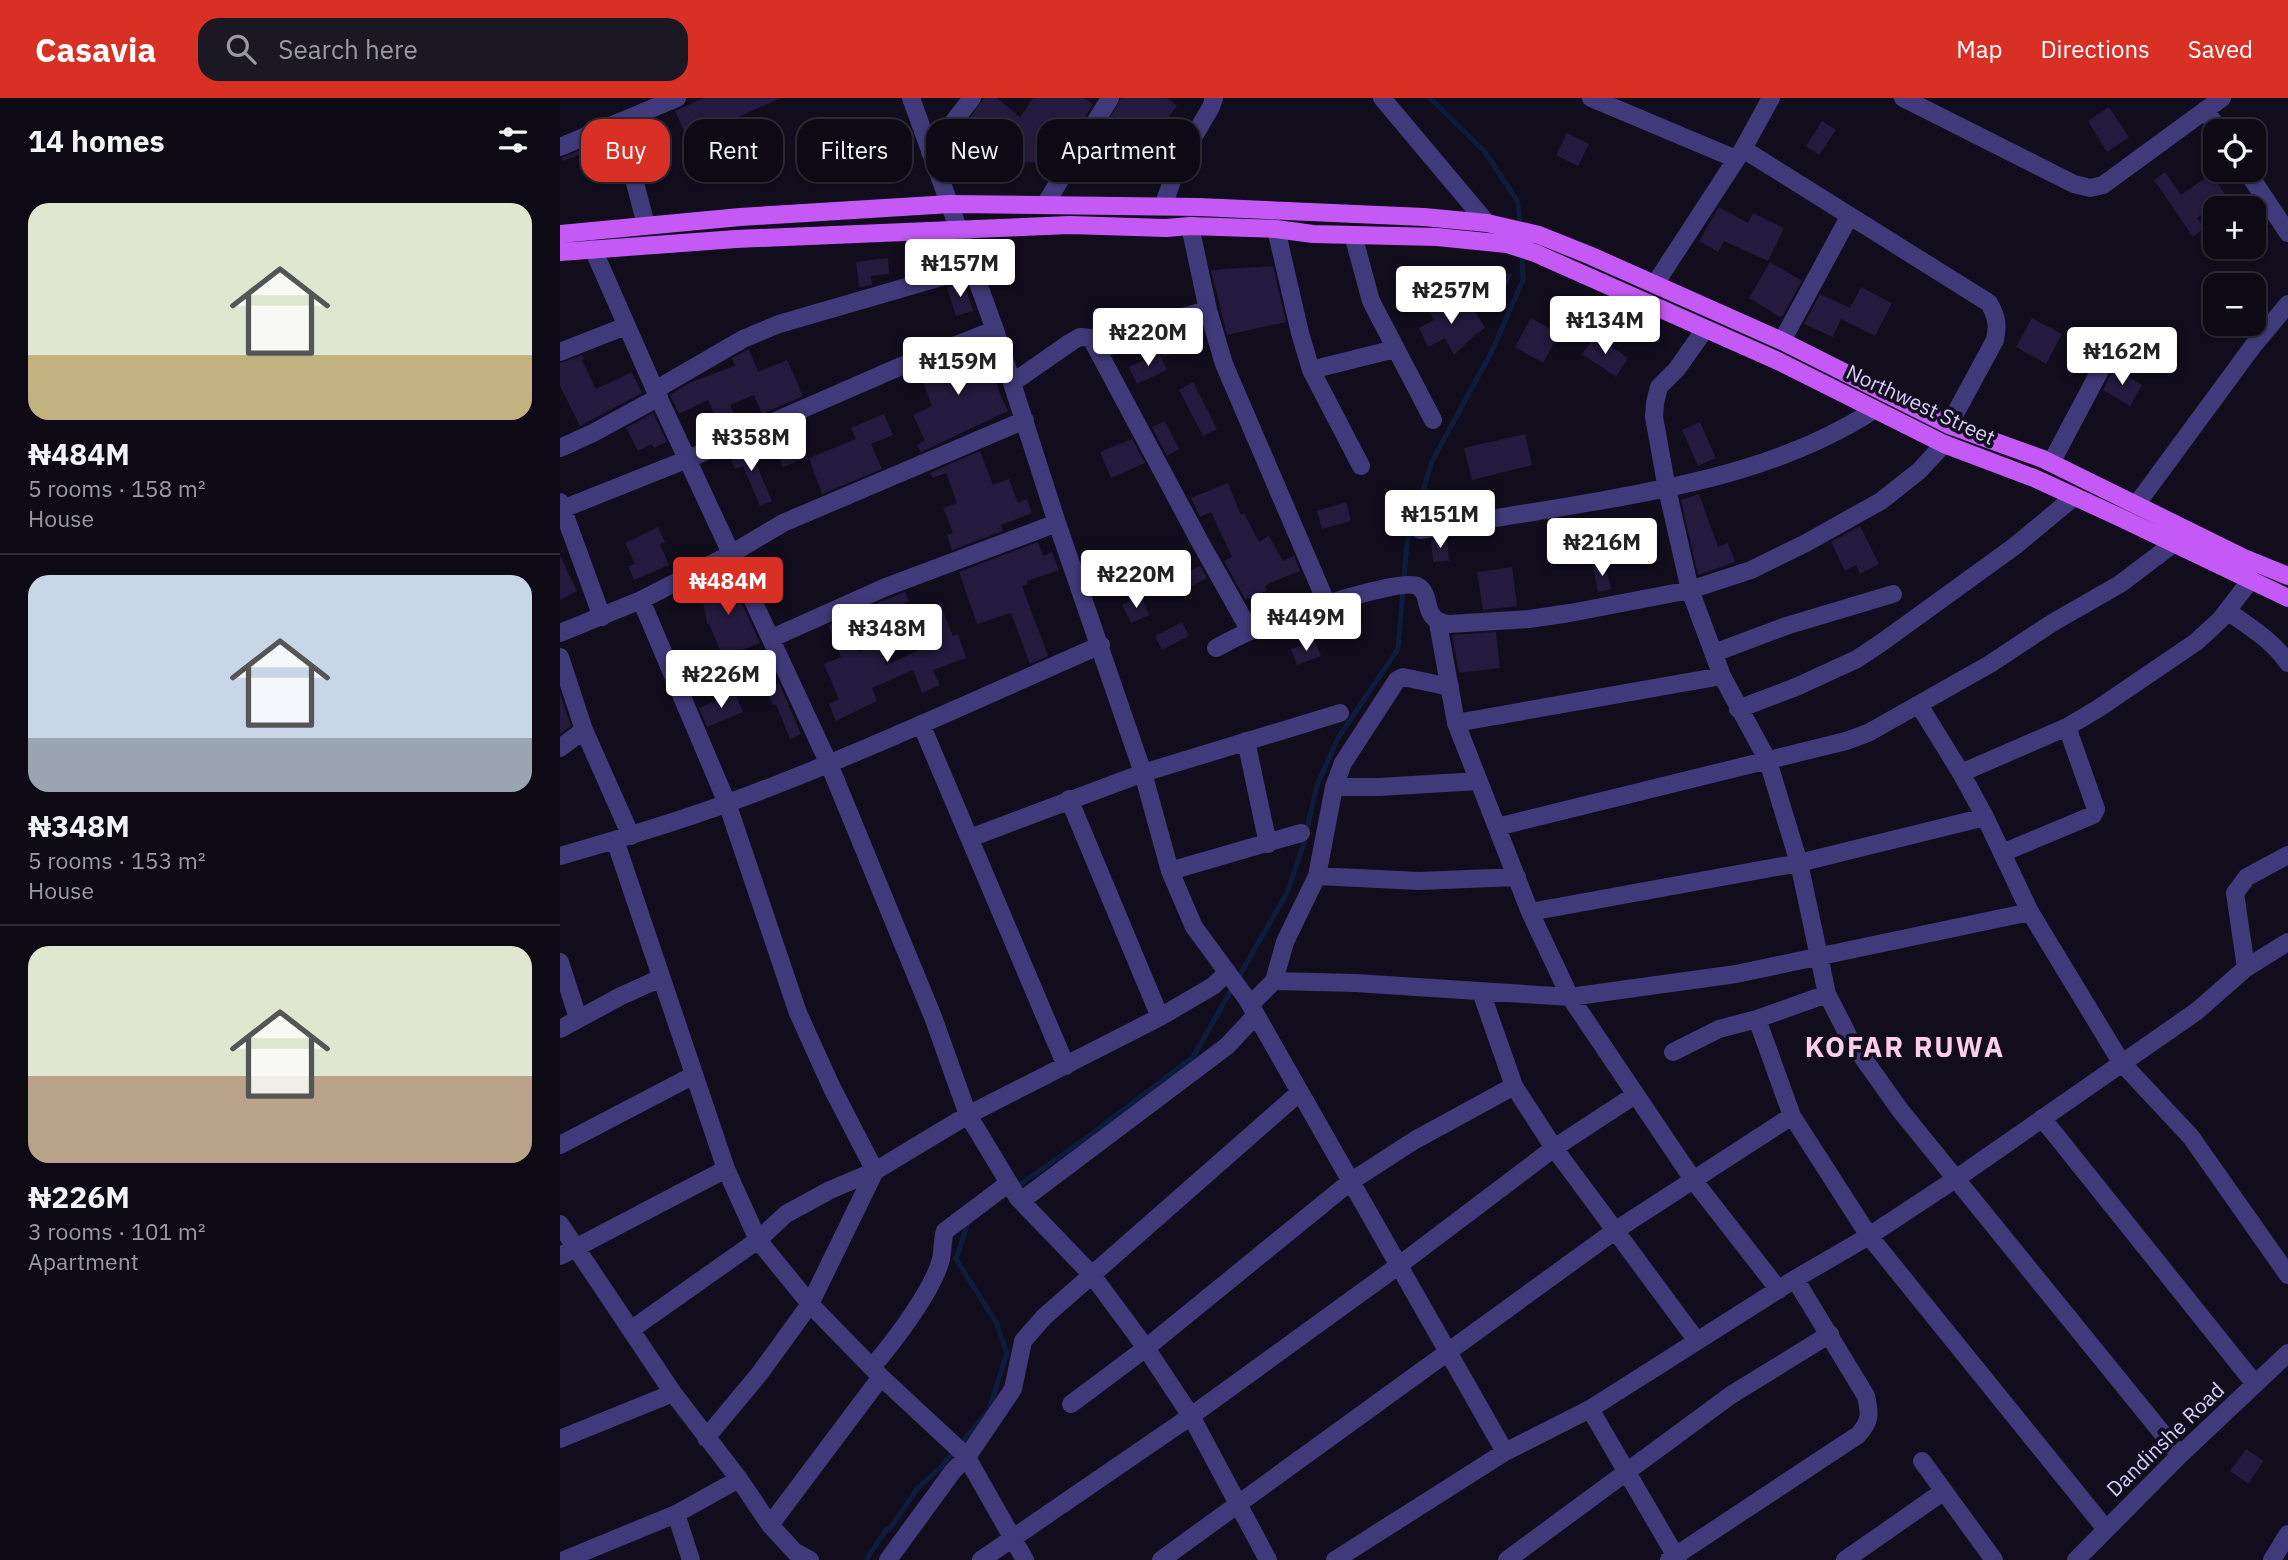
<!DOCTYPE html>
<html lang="en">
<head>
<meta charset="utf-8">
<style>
  :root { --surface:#0d0a16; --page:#1b1823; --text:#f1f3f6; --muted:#9a9aa1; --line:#2d2b35; --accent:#d93025 }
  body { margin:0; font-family:"IBM Plex Sans",sans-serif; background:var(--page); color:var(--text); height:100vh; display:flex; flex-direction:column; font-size:26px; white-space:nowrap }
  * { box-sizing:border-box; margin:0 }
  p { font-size:23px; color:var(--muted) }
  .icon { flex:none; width:38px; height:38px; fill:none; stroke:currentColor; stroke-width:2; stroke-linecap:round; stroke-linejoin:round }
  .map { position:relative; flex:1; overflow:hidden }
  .side { display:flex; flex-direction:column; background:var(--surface); width:560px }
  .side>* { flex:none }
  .guide { position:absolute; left:21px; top:21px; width:665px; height:63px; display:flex; gap:14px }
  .controls { position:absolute; left:1643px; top:21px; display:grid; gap:14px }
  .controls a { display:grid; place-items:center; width:63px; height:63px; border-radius:14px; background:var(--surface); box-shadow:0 2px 5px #0004,0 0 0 2px var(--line); font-size:35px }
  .price { position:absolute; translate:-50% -60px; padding:0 16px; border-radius:7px; background:#fff; color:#222; font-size:23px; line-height:46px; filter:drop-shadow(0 2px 4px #0008) }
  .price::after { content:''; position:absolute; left:50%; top:42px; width:21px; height:16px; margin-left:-10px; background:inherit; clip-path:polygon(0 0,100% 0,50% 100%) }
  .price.on { background:var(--accent); color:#fff }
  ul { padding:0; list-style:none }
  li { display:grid; align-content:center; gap:14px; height:371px; padding:0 28px }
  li+li { border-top:2px solid var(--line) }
  li span { display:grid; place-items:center; height:217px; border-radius:21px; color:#555 }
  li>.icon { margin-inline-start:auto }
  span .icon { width:126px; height:126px; fill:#fffc; stroke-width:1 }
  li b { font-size:30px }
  h2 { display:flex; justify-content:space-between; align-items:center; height:84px; padding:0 28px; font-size:30px }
  .pill { padding:0 24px; border-radius:21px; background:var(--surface); box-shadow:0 2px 5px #0004,0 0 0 2px var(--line); font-size:24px; line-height:63px }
  .pill.on { background:var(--accent); color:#fff }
  header { display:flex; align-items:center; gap:42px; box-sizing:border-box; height:98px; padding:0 35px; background:var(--accent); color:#fff }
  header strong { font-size:33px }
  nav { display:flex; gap:38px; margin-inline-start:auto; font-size:24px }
  .search { width:490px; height:63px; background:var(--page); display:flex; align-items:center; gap:18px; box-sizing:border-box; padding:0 24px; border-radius:21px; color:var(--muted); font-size:26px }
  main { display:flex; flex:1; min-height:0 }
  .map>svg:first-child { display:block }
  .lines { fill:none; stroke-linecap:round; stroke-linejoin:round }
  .stream { stroke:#0d1c3c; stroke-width:5 }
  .building { fill:#231a3d }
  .minor { stroke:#413a7a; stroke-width:18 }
  .major { stroke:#c559f6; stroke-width:18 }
  .labels { text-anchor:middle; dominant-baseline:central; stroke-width:7; stroke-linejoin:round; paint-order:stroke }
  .street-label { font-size:21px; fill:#d5ccfc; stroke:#110d1d }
  .district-label { font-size:28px; font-weight:bold; letter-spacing:2px; fill:#fccee9; stroke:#110d1d }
</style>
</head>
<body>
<header>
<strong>Casavia</strong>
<div class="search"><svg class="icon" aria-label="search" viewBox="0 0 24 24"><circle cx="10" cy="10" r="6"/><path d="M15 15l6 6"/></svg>Search here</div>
<nav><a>Map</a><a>Directions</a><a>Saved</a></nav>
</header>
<main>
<section class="side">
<h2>14 homes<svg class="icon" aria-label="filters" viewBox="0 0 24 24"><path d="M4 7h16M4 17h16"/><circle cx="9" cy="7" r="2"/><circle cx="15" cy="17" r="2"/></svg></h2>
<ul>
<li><span style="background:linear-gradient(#dfe7d0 70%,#c2b280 0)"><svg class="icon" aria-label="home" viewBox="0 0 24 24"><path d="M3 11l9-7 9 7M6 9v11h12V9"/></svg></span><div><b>₦484M</b><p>5 rooms · 158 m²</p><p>House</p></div></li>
<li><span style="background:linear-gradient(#c9d6e8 75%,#9aa5b1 0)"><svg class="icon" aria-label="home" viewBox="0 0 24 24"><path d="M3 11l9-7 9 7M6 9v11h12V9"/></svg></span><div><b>₦348M</b><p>5 rooms · 153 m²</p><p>House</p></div></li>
<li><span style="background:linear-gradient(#dfe7d0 60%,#b9a48a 0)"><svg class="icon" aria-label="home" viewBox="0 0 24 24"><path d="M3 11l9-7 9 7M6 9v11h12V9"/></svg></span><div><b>₦226M</b><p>3 rooms · 101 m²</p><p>Apartment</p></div></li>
</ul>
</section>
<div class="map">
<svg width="1728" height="1462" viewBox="0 0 1728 1462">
  <rect width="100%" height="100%" fill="#110d1d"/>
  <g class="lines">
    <path class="stream" d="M870 0 925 54 958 104 960 128
      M678 880 727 795 744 745 757 687 778 640 838 551 847 445 872 363 932 253 963 182 962 155
      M455 1090 526 1040 633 959 673 889
      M306 1462 326 1432 331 1429 358 1390 380 1370 429 1312 447 1255 436 1224 396 1161 408 1125"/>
  </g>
  <path class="building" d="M143 0H221L178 19 185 35 172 40 181 61 144 77 115 13Z
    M424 0H437L460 19 473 0H524L533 6 515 35 508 31 487 64 428 66 402 31Z
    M561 0H607L617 8 595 36 578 24 575 28 569 23 551 49 537 51 534 48Z
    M1549 9 1569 39 1547 54 1528 23Z
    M1262 23 1276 32 1259 57 1246 48Z
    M1007 35 1029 46 1018 68 996 57Z
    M51 40 52 43 3 63 1 60Z
    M1605 74 1621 97 1651 76 1667 99 1637 120 1644 130 1633 139 1594 82Z
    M1159 109 1188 125 1193 115 1224 130 1208 163 1164 143 1158 154 1139 143Z
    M328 160 329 176 311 178 312 187 299 189 296 164Z
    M1210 164 1242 183 1223 217 1220 219 1189 200Z
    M713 168 726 224 667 237 651 172Z
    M904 175 952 176 938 205 913 197Z
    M404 184 413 213 396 218 387 189Z
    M1301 189 1332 205 1315 238 1281 221 1273 239 1244 226 1260 196 1290 210Z
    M884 200 892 215 910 205 925 230 915 237 894 257 885 240 868 249 859 230 874 222 867 209Z
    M1017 206 1040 220 1025 245 1002 230Z
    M971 220 999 236 983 265 955 249Z
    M1472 220 1502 236 1486 266 1456 249Z
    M612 234 620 252 604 259 596 241Z
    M1035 238 1068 260 1056 279 1022 256Z
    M424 248 440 296 448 313 361 354 357 347 365 343 353 317 372 308 359 273Z
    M189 251 198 274 227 262 243 298 202 316 194 297 170 307 179 326 162 334 148 302 119 316 110 297 131 284 175 268 172 260Z
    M599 255 607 272 577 286 569 269Z
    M22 257 24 261 22 262 36 291 72 274 82 295 20 328 0 288V265Z
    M1554 270 1582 287 1570 308 1543 292Z
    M633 284 657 331 643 338 619 292Z
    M93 315 107 344 94 350 92 346 78 353 66 330Z
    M324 316 333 337 311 346 322 371 262 396 249 360 296 341 291 330Z
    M605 323 619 351 607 358 592 329Z
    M1140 324 1156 360 1138 368 1122 332Z
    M230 329 245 360 223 369 210 338Z
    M965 336 972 367 912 382 904 350Z
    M572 341 585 365 551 380 540 354Z
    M188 347 212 403 200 408 183 368 175 371 169 356Z
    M420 353 433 387 449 381 458 405 467 401 472 415 441 427 443 433 392 452 387 437 393 435 383 410 397 405 386 375 373 380 370 375Z
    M668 385 681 417 684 415 699 444 709 438 723 463 734 458 740 473 712 484 705 488 707 493 685 501 664 463 672 459 651 414 640 419 631 400Z
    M1139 396 1158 449 1168 445 1175 464 1138 477 1121 402Z
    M786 404 791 423 762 431 757 413Z
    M1300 428 1319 466 1300 476 1296 467 1285 473 1271 444Z
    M98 429 105 444 100 446 109 467 74 482 68 468 75 466 65 445Z
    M887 439 889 463 873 464 871 442Z
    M478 444 483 458 492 454 499 472 467 483 468 486 462 488 488 558 470 566 451 515 417 526 399 474Z
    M0 458 17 493 0 502Z
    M616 461 624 476 640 468 647 480 611 499 597 471Z
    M1045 465 1051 491 1038 494 1033 468Z
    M952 469 957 508 923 512 917 474Z
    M166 472 200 545 163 559 149 526H147L142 498 155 496 148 480Z
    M345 494 349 503 321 515 317 505Z
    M581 498 589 517 571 525 562 507Z
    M383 513 393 538 398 536 406 560 373 572 380 587 362 595 353 572 312 590 317 603 276 623 269 606 279 601 264 566 281 559 268 527 285 520 299 554 318 546 326 567 366 549 357 523Z
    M622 524 629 538 602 552 595 538Z
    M936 534 940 570 899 575 892 537Z
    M755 543 761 558 737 567 731 551Z
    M219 585 241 636 230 641 216 606 213 607 206 590Z
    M0 595 11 628 0 636Z
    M175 595 183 614 147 629 139 610Z
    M1686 1351 1704 1363 1688 1386 1670 1373Z"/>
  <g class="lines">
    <path class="minor" d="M351 0 435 232 497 425 583 675 610 773 634 829 687 901 945 1354
      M822 0 927 125
      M1031 0 1176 61
      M1343 0 1514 86 1530 90 1543 87 1662 0
      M1645 12 1660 33
      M59 24 86 127
      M0 49 117 0
      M1183 51 1429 205C1437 219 1438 227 1435 242L1389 327
      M370 54 412 0
      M1686 72 1728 135
      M486 105 550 0
      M603 108 619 64 651 9 654 0
      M630 128 648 212 664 266 767 506
      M716 131 740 235 751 272 801 368
      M793 137 811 203 873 322
      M33 151 95 292 269 666 373 919 408 1017 458 1100 532 1177 586 1250 631 1318 708 1462
      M1095 186 1183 51 1211 0
      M1145 231 1117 271 1099 289 1095 305 1094 319 1107 391 1130 492 1162 578 1208 663 1239 765 1267 896 1291 943 1340 1012 1620 1357
      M1222 243 1289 119
      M538 253 608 223 648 212
      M0 254 66 228
      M751 272 835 251
      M452 285 511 244 520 239 531 240 640 444 690 533
      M95 292 183 241 219 226 412 170
      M0 350 33 335 99 299
      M1491 365 1544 265
      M0 404 42 519
      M1576 407 1693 248 1728 206
      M0 412 128 361 339 269 435 232
      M860 432C918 423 975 414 1033 404 1131 387 1229 367 1314 312
      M1690 483 1660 522 1636 544 1539 610 1507 629 1401 675 1425 719 1470 814 1561 964 1631 1039 1728 1177
      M81 502 167 705 238 915 272 990 315 1073
      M1667 513C1690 529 1712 542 1728 565
      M878 525 896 625 970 814 1010 899 1134 1083 1219 1192
      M0 535 81 502 171 456 223 425 465 322
      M212 540 326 489 497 425
      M656 550C667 544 679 538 690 533 713 523 839 479 857 488 874 496 859 522 889 526L969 521 1010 515 1130 492 1191 472 1246 445 1321 403 1359 373 1384 346
      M1154 555 1226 528 1333 496
      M0 559 24 632 71 738
      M1359 607 1401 675
      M1178 611 1236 589 1297 561 1321 545 1455 448 1514 399
      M896 625 1162 578
      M361 626 506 968
      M686 643 708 746
      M0 650 24 632
      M774 689H819L918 683
      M509 701 600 919
      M937 729 1286 643 1308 635 1430 566 1492 525 1560 486 1613 446
      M410 740 583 675 780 615
      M55 742 166 1071 198 1142 250 1206 321 1279 406 1358 465 1462
      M1442 755 1533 717 1536 711 1507 629
      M0 758C56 742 113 725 168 705 294 659 417 601 541 547
      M610 773 741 735
      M757 778 859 783 957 779
      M970 814 1239 765 1425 719
      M0 864 18 920
      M1686 870 1675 795 1687 779 1728 757
      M714 883 725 844 757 778 774 689 783 665 837 582 843 579 890 589
      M921 894 954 988 994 1050 1137 1243
      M690 907 714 883 796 885 1010 899 1176 876 1470 814
      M1197 921 1267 896
      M0 931 61 898 101 880
      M1113 954 1159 931 1197 921 1232 1018 1309 1138 1545 1430
      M1482 1020 1695 1286
      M0 1047 134 977
      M461 1103 667 948 696 917
      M0 1126 113 1295 179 1381 210 1427 235 1454 250 1462
      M0 1158 166 1071
      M72 1231 198 1142 226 1116 270 1092 315 1073 408 1017 600 919 653 888 667 875
      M312 1269C333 1245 374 1191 381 1161 383 1152 382 1143 385 1133L449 1085
      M511 1306 586 1250 790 1084 855 1042 954 988
      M1030 1311 1118 1462
      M146 1340 200 1275 250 1206 315 1073
      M0 1341 113 1295
      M1362 1363 1434 1462
      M116 1416 131 1462
      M210 1427 321 1279
      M4 1462 116 1416 179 1381
      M328 1462 393 1373 407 1359 453 1291 463 1243 484 1219 740 994
      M421 1462 631 1318 838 1168 994 1050 1075 997
      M601 1462 1056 1132 1232 1018
      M775 1462 945 1354 1030 1311 1235 1181 1309 1138 1397 1080 1637 913 1686 870 1728 844
      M947 1462 1171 1297 1270 1236
      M1109 1462 1298 1337C1311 1323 1310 1316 1306 1298L1235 1181
      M1285 1462 1384 1393
      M1516 1462 1620 1357 1728 1255
      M1712 1462 1728 1436"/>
    <path class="major" d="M0 136 180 119 390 106 639 109 864 119 927 125 979 137 1029 157 1222 243 1389 327 1483 361 1684 460 1728 478
      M0 154 176 141 510 127 606 130 630 128 716 131 753 136 877 139 947 146 975 155 1218 263 1384 346 1474 380 1559 419 1728 500"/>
  </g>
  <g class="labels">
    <g class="street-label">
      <text transform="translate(1361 306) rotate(25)">Northwest Street</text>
      <text transform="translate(1605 1341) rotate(-44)">Dandinshe Road</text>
    </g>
    <g class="district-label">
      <text x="1345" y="948">KOFAR RUWA</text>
    </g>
  </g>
</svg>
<div class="controls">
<a><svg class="icon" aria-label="locate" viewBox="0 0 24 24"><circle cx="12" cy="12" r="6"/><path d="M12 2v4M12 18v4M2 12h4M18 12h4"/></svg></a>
<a>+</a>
<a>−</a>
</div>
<b class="price" style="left:400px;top:201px">₦157M</b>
<b class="price" style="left:891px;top:228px">₦257M</b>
<b class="price" style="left:1045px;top:258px">₦134M</b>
<b class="price" style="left:588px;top:270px">₦220M</b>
<b class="price" style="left:1562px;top:289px">₦162M</b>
<b class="price" style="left:398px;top:299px">₦159M</b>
<b class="price" style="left:191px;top:375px">₦358M</b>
<b class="price" style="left:880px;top:452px">₦151M</b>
<b class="price" style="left:1042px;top:480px">₦216M</b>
<b class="price" style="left:576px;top:512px">₦220M</b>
<b class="price on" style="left:168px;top:519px">₦484M</b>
<b class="price" style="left:746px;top:555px">₦449M</b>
<b class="price" style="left:327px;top:566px">₦348M</b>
<b class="price" style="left:161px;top:612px">₦226M</b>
<div class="guide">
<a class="pill on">Buy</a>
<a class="pill">Rent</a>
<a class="pill">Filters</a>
<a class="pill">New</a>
<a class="pill">Apartment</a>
</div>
</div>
</main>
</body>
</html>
